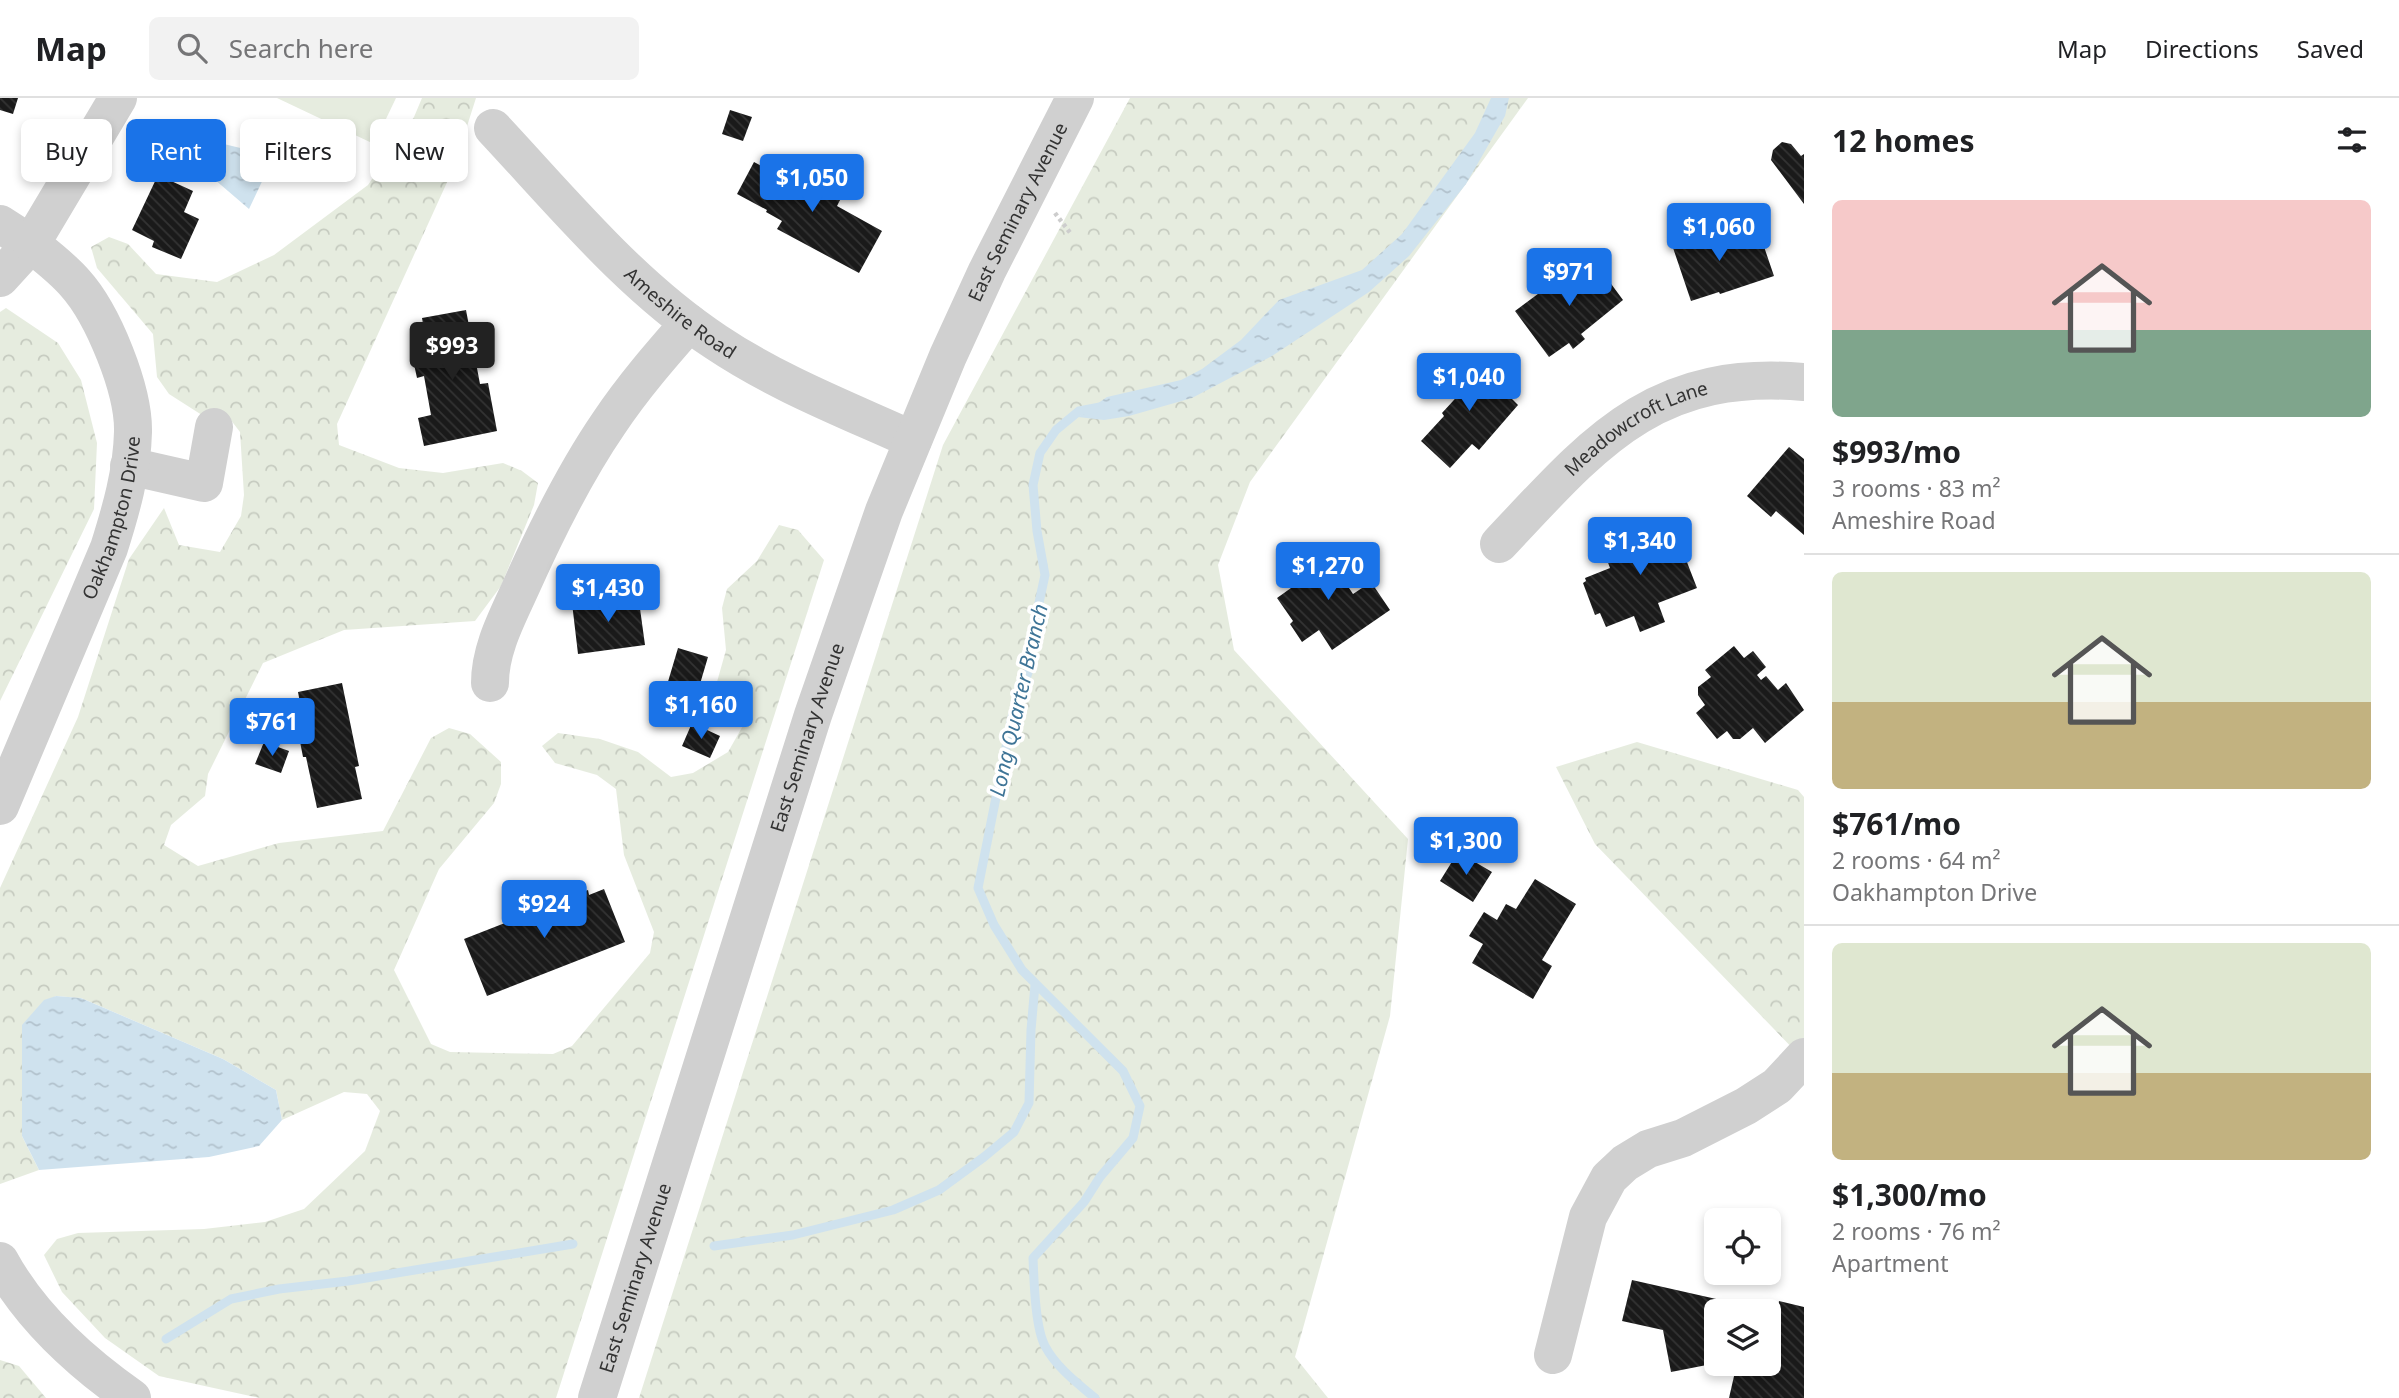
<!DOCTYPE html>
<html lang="en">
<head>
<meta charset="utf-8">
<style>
  :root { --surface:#fff; --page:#f2f2f2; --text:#202124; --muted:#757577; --line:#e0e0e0; --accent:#1a73e8 }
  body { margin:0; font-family:"Noto Sans",sans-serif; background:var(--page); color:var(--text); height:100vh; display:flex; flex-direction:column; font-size:26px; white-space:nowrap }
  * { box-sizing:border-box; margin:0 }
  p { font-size:23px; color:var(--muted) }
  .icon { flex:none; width:38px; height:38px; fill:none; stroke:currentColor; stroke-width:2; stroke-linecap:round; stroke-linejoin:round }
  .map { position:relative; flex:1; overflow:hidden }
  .details { display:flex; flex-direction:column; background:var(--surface); width:595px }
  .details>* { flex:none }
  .guide { position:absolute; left:21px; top:21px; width:665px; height:63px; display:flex; gap:14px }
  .controls { position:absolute; left:1704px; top:1110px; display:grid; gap:14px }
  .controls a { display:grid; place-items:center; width:77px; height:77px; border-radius:10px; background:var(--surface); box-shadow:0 4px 10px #0003; font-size:35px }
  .price { position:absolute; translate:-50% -60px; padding:0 16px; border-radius:7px; background:var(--accent); color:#fff; font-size:23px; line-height:46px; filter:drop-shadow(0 2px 4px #0008) }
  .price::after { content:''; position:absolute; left:50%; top:42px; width:21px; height:16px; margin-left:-10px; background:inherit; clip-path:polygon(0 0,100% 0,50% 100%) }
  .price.selected { background:#222; color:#fff }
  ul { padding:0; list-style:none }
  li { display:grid; align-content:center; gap:14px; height:371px; padding:0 28px }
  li+li { border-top:2px solid var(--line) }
  li span { display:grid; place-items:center; height:217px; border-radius:10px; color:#555 }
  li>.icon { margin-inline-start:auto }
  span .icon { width:126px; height:126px; fill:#fffc; stroke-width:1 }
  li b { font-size:30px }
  h2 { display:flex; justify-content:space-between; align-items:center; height:84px; padding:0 28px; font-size:30px }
  .tag { padding:0 24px; border-radius:10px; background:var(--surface); box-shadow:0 4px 10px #0003; font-size:24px; line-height:63px }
  .tag.selected { background:var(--accent); color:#fff }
  header { display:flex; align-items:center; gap:42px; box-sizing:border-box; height:98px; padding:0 35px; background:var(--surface); border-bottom:2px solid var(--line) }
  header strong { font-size:33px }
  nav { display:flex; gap:38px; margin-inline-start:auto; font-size:24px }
  .search { width:490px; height:63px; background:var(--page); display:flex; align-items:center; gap:18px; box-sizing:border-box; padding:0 24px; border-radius:10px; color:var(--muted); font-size:26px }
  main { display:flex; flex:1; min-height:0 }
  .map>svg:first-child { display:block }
  .green { fill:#e6ecdf }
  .forest { fill:url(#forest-crowns) }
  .water { fill:url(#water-ripples) }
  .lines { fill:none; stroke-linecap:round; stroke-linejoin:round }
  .stream { stroke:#cfe2ee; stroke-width:9 }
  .building { fill:url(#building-back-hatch) }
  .path { stroke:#cdcdcd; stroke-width:4.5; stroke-dasharray:3.5 3.5; stroke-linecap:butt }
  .minor { stroke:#d0d0d0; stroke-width:38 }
  .labels { text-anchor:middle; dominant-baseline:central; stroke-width:7; stroke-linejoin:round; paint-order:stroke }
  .street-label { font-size:19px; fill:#333; stroke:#fff }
  .water-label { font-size:21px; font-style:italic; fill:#3f7597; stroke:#fff }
</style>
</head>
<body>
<header>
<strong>Map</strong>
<div class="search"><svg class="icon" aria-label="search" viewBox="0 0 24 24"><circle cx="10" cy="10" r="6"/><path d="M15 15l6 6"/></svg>Search here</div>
<nav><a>Map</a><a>Directions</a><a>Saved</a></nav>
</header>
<main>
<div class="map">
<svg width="1804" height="1300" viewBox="0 0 1804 1300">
  <defs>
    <pattern id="forest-crowns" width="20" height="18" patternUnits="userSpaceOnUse" patternTransform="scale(1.75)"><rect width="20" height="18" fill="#e6ecdf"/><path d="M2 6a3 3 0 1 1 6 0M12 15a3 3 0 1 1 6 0" fill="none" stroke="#c6cbc0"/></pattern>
    <pattern id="water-ripples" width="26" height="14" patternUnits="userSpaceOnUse" patternTransform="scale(1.75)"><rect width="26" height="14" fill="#cfe2ee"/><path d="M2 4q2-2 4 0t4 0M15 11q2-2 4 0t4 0" fill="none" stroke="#b2c2cd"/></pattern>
    <pattern id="building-back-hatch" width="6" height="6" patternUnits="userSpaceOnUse" patternTransform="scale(1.75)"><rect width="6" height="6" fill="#1a1a1a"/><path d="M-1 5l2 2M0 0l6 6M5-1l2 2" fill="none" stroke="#333"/></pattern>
  </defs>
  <rect width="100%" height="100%" fill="#fff"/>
  <path class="green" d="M277 0H396L374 46Z"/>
  <path class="forest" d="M422 0H476L454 69 337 326 339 347 399 370 443 375 503 365 522 373 538 385 534 407 501 488 475 523 344 532 263 565 208 676 205 698 171 727 164 747 198 768 279 745 383 733 431 640 449 630 470 636 501 664V686L494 705 439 771 394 872 431 946 450 954 553 956 572 948 650 855 654 834 624 757 616 691 597 677 555 665 542 648 558 635 600 641 638 654 671 679 693 675 728 654 749 617 715 591 726 552 722 510 727 491 757 463 779 427 798 432 824 462 556 1300H260L159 1278 105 1240 62 1194 44 1157 57 1141 78 1135 204 1131 265 1124 304 1111 365 1053 380 1013 367 996 344 994 282 1022 276 992 223 961 81 900 55 898 22 1038 39 1072 0 1086V790L78 619 129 461 164 410 179 447 220 454 241 418 244 397 240 334 227 317 205 319 169 296 157 279 153 236 97 170 91 149 109 139 128 146 156 176 217 184 274 157 368 87 414 19Z
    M1130 0H1528L1250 384 1218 467 1234 552 1408 741 1390 918 1295 1259 1328 1300H639L943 347Z
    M6 210 58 245 81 282 97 345 94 411 0 603V214Z
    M1637 644 1798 692 1804 699V962L1595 746 1556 669Z
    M0 1262 19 1268 46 1300H0Z"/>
  <path class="water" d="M1491 0H1509L1505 18 1466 86 1409 158 1369 194 1272 258 1192 300 1129 318 1104 322 1078 319 1107 299 1181 282 1202 271 1241 242 1279 202 1362 172 1402 136 1475 35Z
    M203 41 274 58 249 111 193 63Z
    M56 898 81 900 223 961 276 992 282 1022 259 1048 209 1059 39 1072 22 1038V927L44 902Z"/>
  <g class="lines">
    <path class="stream" d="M714 1148 793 1137 893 1112 939 1092 984 1059 1014 1034 1029 1005 1031 932 1035 887
      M166 1241 231 1201 279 1191 348 1183 573 1146
      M1095 1300C1077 1285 1056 1269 1045 1248 1035 1229 1034 1182 1033 1160L1084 1104 1100 1079 1133 1040 1140 1008 1123 973 1022 872 994 827 978 790 1012 619 1029 572 1034 528 1045 477 1037 433 1033 387 1040 355 1056 332 1079 313 1100 309"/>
  </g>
  <path class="building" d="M0 0H18L13 16 0 12Z
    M730 12 752 19 743 43 722 36Z
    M1782 44 1791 46 1801 58 1804 56V106L1771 62 1773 52Z
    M754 64 789 82 796 68 843 96 837 108 882 133 859 175 777 131 782 123 766 114 767 112 737 96Z
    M158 77 193 93 184 114 199 121 181 161 152 149 154 143 132 132Z
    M1701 128 1708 151 1759 134 1774 178 1720 196 1719 194 1691 203 1669 138Z
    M1592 160 1623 202 1581 236 1585 241 1573 251 1569 245 1549 259 1515 213 1565 176 1567 178Z
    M466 212 480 286 488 285 497 333 424 348 418 320 431 317 424 278 417 280 412 257 419 255 416 239 425 238 422 220Z
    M1459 258 1470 259 1518 307 1479 352 1472 346 1450 370 1421 343 1444 318 1442 315 1464 291 1451 278V267Z
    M1789 349 1804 361V437L1776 413 1771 419 1747 398Z
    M1671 423 1697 490 1658 505 1665 524 1640 534 1634 518 1606 529 1600 515 1595 517 1583 485 1586 483 1585 480 1610 470 1603 451 1626 442 1623 434 1642 427 1645 434Z
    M1322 450 1333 466 1336 464 1349 482 1345 484 1353 496 1371 484 1390 512 1332 552 1319 532 1302 544 1290 526 1293 523 1277 500 1291 490 1283 478Z
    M638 496 645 547 578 556 572 505Z
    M1734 548 1744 560 1753 553 1766 569 1757 577 1761 582 1766 578 1778 592 1786 585 1804 612 1765 645 1753 630 1740 641H1733L1727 633 1717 641 1696 615 1705 607 1698 597V589L1711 579 1705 572Z
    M678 550 708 559 697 596 667 587Z
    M342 585 359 668 355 669 362 701 317 710 306 659H303L297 628 304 626 298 594Z
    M692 625 720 638 710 660 682 648Z
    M264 644 289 653 281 675 255 666Z
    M1458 754 1492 774 1473 804 1440 783Z
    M1535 781 1576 806 1542 862 1552 868 1533 901 1472 865 1483 846 1469 838 1484 814 1497 822 1506 806 1516 811Z
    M604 791 625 844 487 898 464 841 533 814 531 811 567 797 568 800 588 792 589 797Z
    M1632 1182 1765 1212V1213H1717V1265L1671 1274 1663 1232 1622 1223Z
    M1779 1203 1804 1209V1300H1729L1737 1265H1769V1212L1777 1214Z"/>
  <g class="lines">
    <path class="path" d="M1055 115 1071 136"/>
    <g class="minor">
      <path id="s1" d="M493 30C563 105 630 187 716 244 777 285 847 312 913 342"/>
      <path d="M0 126 31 146 0 180"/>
      <path d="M129 368 204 385 214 329"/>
      <path id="s2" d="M1499 446C1594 345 1653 271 1804 284"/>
      <path d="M490 585C490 551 507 520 521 489 546 433 574 376 609 325 633 289 661 257 689 225"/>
      <path id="s3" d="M0 708 109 450C121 412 132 374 133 334 134 292 103 216 75 185 62 170 46 158 31 146L118 0"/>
      <path d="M0 1163C30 1218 82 1265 132 1300"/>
      <path d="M1553 1257 1588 1119 1609 1080 1625 1065 1648 1051 1683 1040 1746 1008 1777 988 1804 959"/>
      <path id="s4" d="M597 1300 813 617 884 413 948 258 987 173 1075 0"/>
    </g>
  </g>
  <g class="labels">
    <g class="street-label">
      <text stroke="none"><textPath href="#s4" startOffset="1260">East Seminary Avenue</textPath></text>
      <text stroke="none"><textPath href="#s1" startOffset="264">Ameshire Road</textPath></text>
      <text stroke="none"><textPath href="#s2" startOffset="182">Meadowcroft Lane</textPath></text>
      <text stroke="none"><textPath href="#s3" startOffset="310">Oakhampton Drive</textPath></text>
      <text stroke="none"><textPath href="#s4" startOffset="693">East Seminary Avenue</textPath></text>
      <text stroke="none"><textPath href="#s4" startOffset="126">East Seminary Avenue</textPath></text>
    </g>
    <g class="water-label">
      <text transform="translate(1018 602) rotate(-77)">Long Quarter Branch</text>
    </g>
  </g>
</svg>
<div class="controls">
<a><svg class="icon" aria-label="locate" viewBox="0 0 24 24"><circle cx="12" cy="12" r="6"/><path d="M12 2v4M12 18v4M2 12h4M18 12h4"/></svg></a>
<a><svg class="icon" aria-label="layers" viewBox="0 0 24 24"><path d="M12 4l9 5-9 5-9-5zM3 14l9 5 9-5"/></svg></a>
</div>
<b class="price" style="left:812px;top:116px">$1,050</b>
<b class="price" style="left:1719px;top:165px">$1,060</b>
<b class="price" style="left:1569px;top:210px">$971</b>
<b class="price selected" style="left:452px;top:284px">$993</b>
<b class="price" style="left:1469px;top:315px">$1,040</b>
<b class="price" style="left:1640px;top:479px">$1,340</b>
<b class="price" style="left:1328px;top:504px">$1,270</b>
<b class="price" style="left:608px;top:526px">$1,430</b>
<b class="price" style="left:701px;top:643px">$1,160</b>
<b class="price" style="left:272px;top:660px">$761</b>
<b class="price" style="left:1466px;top:779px">$1,300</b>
<b class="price" style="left:544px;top:842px">$924</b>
<div class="guide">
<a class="tag">Buy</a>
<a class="tag selected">Rent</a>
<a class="tag">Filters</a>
<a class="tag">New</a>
</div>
</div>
<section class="details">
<h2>12 homes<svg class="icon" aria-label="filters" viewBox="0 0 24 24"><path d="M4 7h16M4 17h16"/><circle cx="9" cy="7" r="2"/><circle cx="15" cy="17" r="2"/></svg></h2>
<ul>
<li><span style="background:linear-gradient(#f6c9c9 60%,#7fa58c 0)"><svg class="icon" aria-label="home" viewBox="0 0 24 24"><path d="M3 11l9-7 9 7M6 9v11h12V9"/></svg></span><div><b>$993/mo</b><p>3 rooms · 83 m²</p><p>Ameshire Road</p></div></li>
<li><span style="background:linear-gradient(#dfe7d0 60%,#c2b280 0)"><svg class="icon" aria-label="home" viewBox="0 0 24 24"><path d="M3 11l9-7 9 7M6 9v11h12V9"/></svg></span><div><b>$761/mo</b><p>2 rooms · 64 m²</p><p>Oakhampton Drive</p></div></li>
<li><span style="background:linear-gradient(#dfe7d0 60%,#c2b280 0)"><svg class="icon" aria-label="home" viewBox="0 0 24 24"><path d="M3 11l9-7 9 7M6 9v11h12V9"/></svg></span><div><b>$1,300/mo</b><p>2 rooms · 76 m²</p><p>Apartment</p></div></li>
</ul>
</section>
</main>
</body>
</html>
